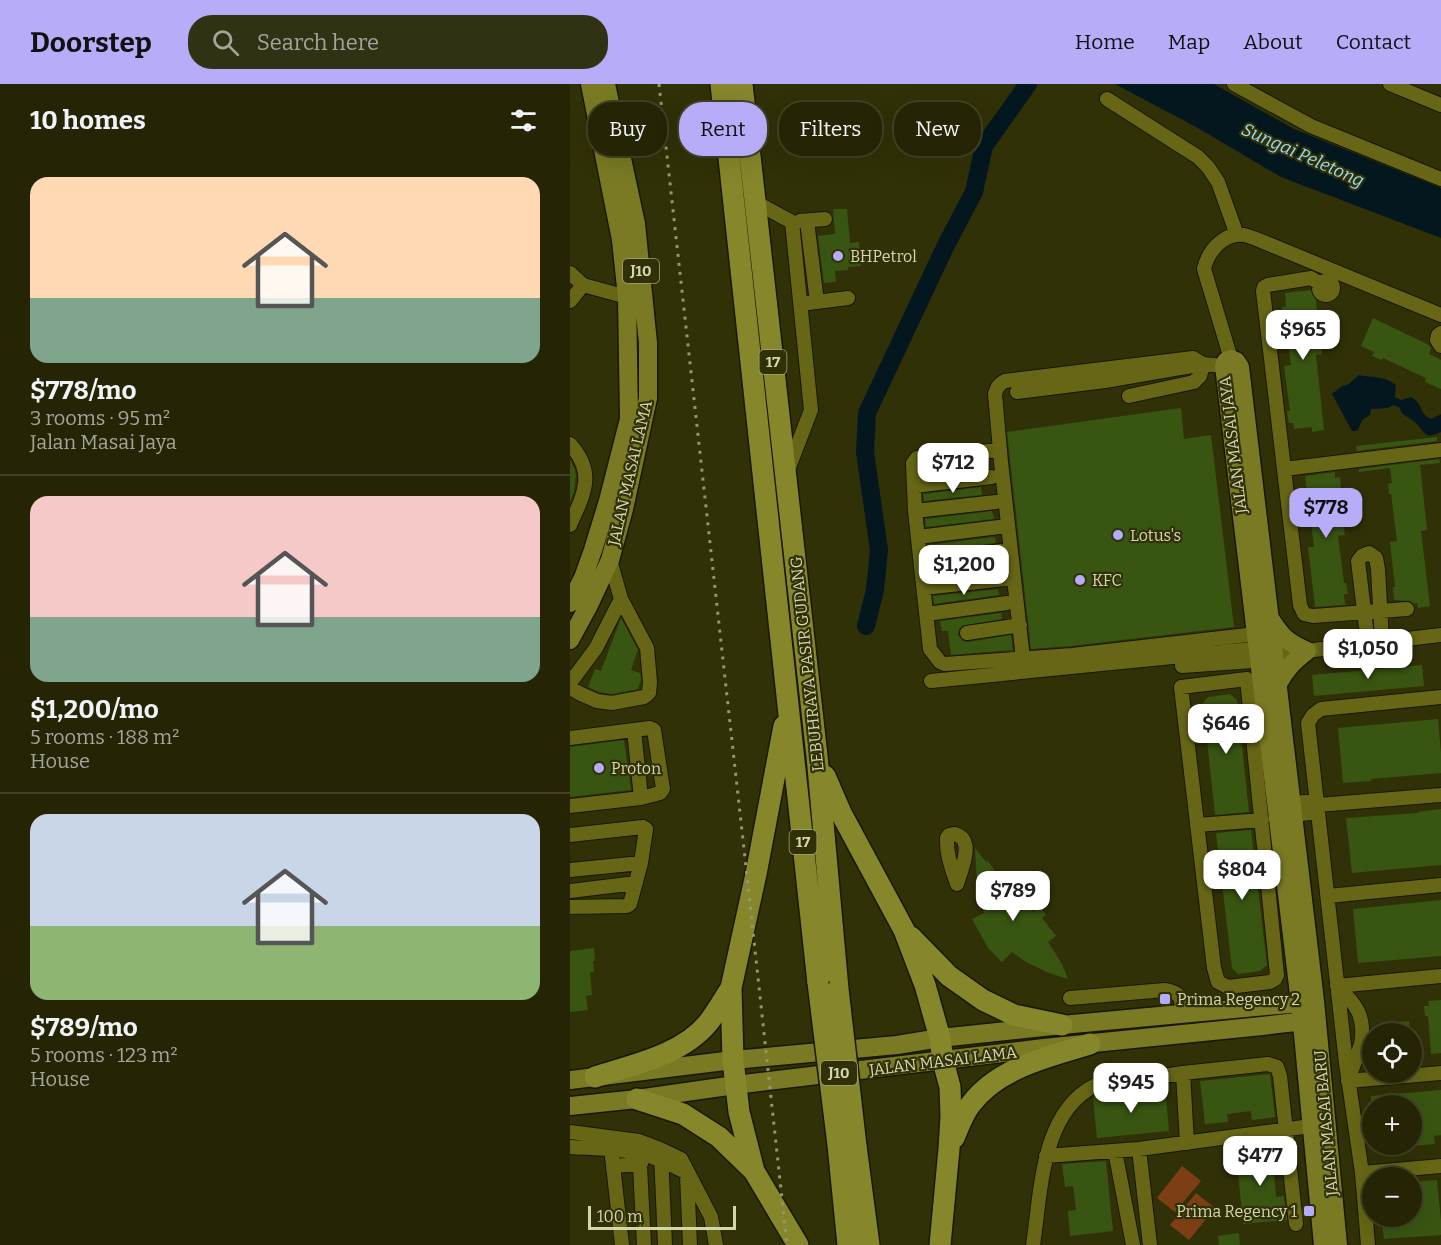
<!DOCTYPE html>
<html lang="en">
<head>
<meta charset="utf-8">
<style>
  :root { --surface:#252506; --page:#313114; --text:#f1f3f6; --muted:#a3a59b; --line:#424228; --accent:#b6acf8 }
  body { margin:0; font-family:Bitter,serif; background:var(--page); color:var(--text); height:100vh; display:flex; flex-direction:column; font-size:22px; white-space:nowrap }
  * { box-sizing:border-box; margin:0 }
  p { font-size:20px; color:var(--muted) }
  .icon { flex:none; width:33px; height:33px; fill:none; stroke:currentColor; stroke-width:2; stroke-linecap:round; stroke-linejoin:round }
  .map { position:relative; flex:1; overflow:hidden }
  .panel { display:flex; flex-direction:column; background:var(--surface); width:570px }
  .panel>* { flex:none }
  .top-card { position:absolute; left:18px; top:18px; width:570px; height:54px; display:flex; gap:12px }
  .fabs { position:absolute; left:792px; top:939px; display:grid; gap:12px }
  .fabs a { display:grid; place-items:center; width:60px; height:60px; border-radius:50%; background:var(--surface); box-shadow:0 6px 24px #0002,0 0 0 2px var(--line); font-size:30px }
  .scale { position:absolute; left:18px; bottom:15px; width:148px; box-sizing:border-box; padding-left:6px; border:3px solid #d4d6b1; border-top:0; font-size:16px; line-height:21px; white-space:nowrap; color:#d4d6b1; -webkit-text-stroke:4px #313108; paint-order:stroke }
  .price { position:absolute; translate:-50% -51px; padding:0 14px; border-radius:12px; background:#fff; color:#222; font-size:20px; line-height:39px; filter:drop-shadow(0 2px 3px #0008) }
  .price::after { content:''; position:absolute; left:50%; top:36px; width:18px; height:14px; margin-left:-9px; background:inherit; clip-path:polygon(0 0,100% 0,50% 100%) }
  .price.selected { background:var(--accent); color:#111 }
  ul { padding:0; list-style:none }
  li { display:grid; align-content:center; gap:12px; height:318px; padding:0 30px }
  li+li { border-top:2px solid var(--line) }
  li span { display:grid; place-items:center; height:186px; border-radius:18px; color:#555 }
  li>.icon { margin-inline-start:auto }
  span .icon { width:108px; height:108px; fill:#fffc; stroke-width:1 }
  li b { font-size:26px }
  h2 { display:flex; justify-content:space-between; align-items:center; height:72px; padding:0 30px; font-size:26px }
  .tag { padding:0 21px; border-radius:24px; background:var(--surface); box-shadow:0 6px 24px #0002,0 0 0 2px var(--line); font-size:21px; line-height:54px }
  .tag.selected { background:var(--accent); color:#111 }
  header { display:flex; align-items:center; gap:36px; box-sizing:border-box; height:84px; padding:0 30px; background:var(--accent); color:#111 }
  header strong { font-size:28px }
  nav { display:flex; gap:33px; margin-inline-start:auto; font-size:21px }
  .search { width:420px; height:54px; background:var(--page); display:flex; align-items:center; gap:15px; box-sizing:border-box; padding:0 21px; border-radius:24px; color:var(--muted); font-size:22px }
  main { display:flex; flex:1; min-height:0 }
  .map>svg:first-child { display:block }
  .green { fill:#7d3e14 }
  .water { fill:#04171f }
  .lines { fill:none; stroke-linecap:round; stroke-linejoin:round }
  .river { stroke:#04171f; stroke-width:18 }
  .building { fill:#395512 }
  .minor-casing { stroke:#181802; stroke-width:16 }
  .major-casing { stroke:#181802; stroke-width:21 }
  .highway-casing { stroke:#181802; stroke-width:24 }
  .minor { stroke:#666616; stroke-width:14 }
  .major { stroke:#797a23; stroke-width:18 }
  .highway { stroke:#86872b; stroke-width:21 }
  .rail { stroke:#95966f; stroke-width:3; stroke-dasharray:3 6; stroke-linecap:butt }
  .highway-bridge-casing { stroke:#181802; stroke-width:24; stroke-linecap:butt }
  .highway-bridge { stroke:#86872b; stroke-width:21 }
  .poi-dot { fill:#b6acf8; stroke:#313108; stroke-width:2 }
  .labels { text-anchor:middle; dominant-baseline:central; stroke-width:4.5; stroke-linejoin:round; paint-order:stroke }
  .shield { fill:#313108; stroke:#a3a47e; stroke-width:1.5 }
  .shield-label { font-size:15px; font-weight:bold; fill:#d4d6b1 }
  .poi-label { font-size:16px; fill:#d4d6b1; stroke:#313108; text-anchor:start }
  .street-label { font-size:16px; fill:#d4d6b1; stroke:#313108 }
  .water-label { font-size:18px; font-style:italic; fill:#9ddaf7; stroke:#313108 }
</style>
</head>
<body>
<header>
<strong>Doorstep</strong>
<div class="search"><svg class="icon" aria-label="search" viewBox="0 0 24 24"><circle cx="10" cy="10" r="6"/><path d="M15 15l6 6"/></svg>Search here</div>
<nav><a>Home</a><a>Map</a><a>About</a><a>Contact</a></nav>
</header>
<main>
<section class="panel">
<h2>10 homes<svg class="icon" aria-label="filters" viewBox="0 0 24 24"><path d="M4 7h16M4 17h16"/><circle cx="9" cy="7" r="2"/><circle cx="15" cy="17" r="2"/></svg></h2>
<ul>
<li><span style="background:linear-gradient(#ffd9b3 65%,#7fa58c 0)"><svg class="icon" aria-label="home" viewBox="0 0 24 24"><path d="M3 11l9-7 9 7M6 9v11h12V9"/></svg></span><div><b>$778/mo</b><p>3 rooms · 95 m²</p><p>Jalan Masai Jaya</p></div></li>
<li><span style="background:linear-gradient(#f6c9c9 65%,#7fa58c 0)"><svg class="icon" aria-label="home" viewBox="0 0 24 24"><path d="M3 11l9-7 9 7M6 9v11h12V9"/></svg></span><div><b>$1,200/mo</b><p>5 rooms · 188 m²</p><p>House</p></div></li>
<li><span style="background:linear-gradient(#c9d6e8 60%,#8fb573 0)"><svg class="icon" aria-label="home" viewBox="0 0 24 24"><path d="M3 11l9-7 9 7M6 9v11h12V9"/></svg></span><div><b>$789/mo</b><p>5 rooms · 123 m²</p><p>House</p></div></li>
</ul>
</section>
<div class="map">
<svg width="871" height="1161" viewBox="0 0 871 1161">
  <rect width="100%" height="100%" fill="#313108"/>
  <path class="green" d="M612 1082 631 1097 605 1128 587 1114Z
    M626 1109 645 1124 619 1156 600 1141Z"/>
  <path class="water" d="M545 0H644L724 45 871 104V154L711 93 626 43Z
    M789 291C802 294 814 291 826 301L825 313 831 316 841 313C853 319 849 330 861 335L871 330V348C856 355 856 351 847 340 843 336 836 333 831 328L830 324 824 321 818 324 801 325 800 331 792 336 788 346 785 347H782L762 310 772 302 779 300Z"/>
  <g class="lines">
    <path class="river" d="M296 542 305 506 309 466 295 368 297 329 376 161 404 108 414 62 458 0"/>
  </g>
  <path class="building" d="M263 125H277L280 159 289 158 291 182 278 183V186L265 187 266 198 254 199 248 152 265 150Z
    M742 206 745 208 752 270 746 271 754 346 742 348V343L724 345 723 339H719L717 327H720L714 282 721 281 715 234H713L712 223H716L715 209Z
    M803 234 859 261 861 264 859 270 871 276V305L855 298 856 294 813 274 812 276 802 272 804 268 791 262Z
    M611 324 614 355 641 351 664 543 501 562 461 565 437 348Z
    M867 353V357L787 367 786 362Z
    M0 375 4 384 6 391 4 407 0 419Z
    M869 375 870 379 850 381 857 446 851 447 860 522 848 524 847 519 844 520 840 517 824 516 823 503H825L820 458 827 457 821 410H819L818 400 822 399 820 384 789 388V385Z
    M409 377 410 385 354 392 353 382Z
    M765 388V394L770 393 771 406H769L775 451 768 452 774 499H776L778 510H774L775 521 745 523 738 463H744L735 392Z
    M411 403 412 411 354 417 353 410Z
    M422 427 424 435 356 443 355 435Z
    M425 453 426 459 358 468V461Z
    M426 477 428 487 362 494 361 486Z
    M428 505 429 511 364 520 363 512Z
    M431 529 432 535 392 542 389 545 388 551 393 557 398 558 441 551 443 566 381 571 378 547H372L370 537Z
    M51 534 68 566 61 586 70 589 71 596 68 605 42 610 29 608 18 603 25 585 31 587Z
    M852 581 854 602 744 612 742 591Z
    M660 610 667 616 679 728 645 731 633 619 638 613Z
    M868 635 871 669V689L801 695V697L773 699 768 644Z
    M54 656 61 706 0 713V663Z
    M871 725V781L782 789 776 734 848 729V728Z
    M681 746 697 881 690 887 668 890 662 884 646 749Z
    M405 764 417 779V776L431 795 439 790 450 805 448 806 463 828 470 823 476 831 472 834 486 852 478 858 492 880 498 895 479 889 456 878 442 868 432 878 418 864 402 835 414 829 407 798Z
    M871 816V872L788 879 783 825Z
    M24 864 25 877H23L24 888H20L22 911 16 912 18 926 0 928V867Z
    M871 916V969L861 970 858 932H855L854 922H859L858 917Z
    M839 937 840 950H830L829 938Z
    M700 990 705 1033 682 1036 681 1027 657 1030 658 1038 635 1040 630 997Z
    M595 1004 599 1047 527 1054 523 1014 527 1011 547 1008 548 1017 572 1014 571 1006Z
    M871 1006V1051L864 1052 865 1060 842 1062V1022H801V1012Z
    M709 1065 711 1088 704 1089 706 1113 714 1112 717 1136 673 1140 666 1068Z
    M536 1077 543 1147 500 1152 498 1127 506 1126 503 1102 495 1103 492 1080Z
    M867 1096 871 1137V1151L814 1155 811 1132H843L842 1098Z
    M669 1149 670 1161H649L648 1152Z"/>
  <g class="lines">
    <g class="minor-casing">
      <path id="minor" d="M664 0 741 42 871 95
        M820 0 871 21
        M537 15 628 73 638 83 648 98 667 151
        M185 118 222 138 241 326 218 386
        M230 137 255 135
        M237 137 247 218
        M0 189 13 201 57 213
        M749 204a7 7 0 1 1 14 0a7 7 0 1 1-14 0Z
        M750 200 741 194 698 201 694 203 693 207 730 521 734 530 743 532 837 525
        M0 217 13 201
        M238 219 278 214
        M871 249 868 251 867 256 871 262
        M661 275 634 185C638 167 654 148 674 151 683 153 693 158 701 161L871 231
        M447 308 535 297 633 280 654 282
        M0 360C26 389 14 410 0 441
        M430 366 353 373 347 374 343 379 345 427 360 565 370 578 375 580 502 571 686 550
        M714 385 871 366
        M344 402 422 393
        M345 427 426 418
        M348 453 429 443
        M351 478 431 467
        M354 504 435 495
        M357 530 437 519
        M397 549 450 541
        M798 560 788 477 792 472 799 469 806 474 808 485 812 558
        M727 568 871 551
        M453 575 431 378 425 310C427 303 429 300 435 297L623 274 633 280 630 292 624 298 559 312
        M612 582 698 576
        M677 595 707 891 705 895 700 898 658 903 648 898 644 884 611 603Z
        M361 597 703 563 716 570
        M0 599 26 564 51 515 40 476
        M0 604 11 610 27 617 42 619 74 613 79 609 80 598 77 564 51 515
        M64 646 80 644 84 646 93 705 90 709 71 714
        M0 654 64 646 71 714 0 722
        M712 719 739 718 748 721 871 711
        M715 732 740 729 748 721
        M627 741 692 736
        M384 750C406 754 391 786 387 800 382 785 376 770 377 754L379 751Z
        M0 751 73 743 76 745 71 779 60 820 57 822 0 823
        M0 786 71 779
        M0 807 66 799
        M758 812 871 801
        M767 902C786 920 796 932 791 960L778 997 871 989
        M767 902 871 892
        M500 914 595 906C612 909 611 914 613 930
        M613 989 617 1059
        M0 1048 69 1057 90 1065 111 1075 141 1133 146 1161
        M69 1062 74 1161
        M0 1063C31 1065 63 1064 92 1077 101 1080 109 1085 117 1089
        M41 1064 52 1161
        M569 1065 580 1161
        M545 1067 563 1161
        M91 1070 95 1161
        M476 1072 569 1065 741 1042
        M43 1082 71 1080
        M792 1089 871 1082
        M117 1091 120 1161
        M463 1161C471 1109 471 1029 524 1002L613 989 698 980 707 983 710 992 726 1140
        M798 1161 792 1089 776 979 738 639 743 631 751 625 871 613"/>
    </g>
    <g class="major-casing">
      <path id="major" d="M0 519 13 494 23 466 38 417 59 335 57 213 51 156 20 0
        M701 536C713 554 717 558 737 567 723 578 716 585 708 600
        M0 556 19 521 40 476 54 425 78 314V259L66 140 36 0
        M0 996 163 976 327 961 370 954 492 941 740 918
        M0 1022 67 1015 165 1001 474 964 692 942 743 936
        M753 1161 730 919 654 282 656 277 661 275 666 277 670 283 745 917 768 1161"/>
    </g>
    <g class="highway-casing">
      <path id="highway" d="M151 0 248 899
        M172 0 247 672 268 905
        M255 692 271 729 334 846 355 901 370 954 373 977 380 1003 381 1033 379 1065 370 1161
        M341 853 379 892 413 916 444 931 492 941
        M25 993C62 981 112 971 138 939 146 929 153 916 161 904
        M67 1015 113 1030 149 1053 184 1087 228 1161
        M384 1054C389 1042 393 1030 401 1020 429 983 479 973 520 960
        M268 1061 278 1161
        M286 1062 299 1161
        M184 1087 169 1028 163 976 161 904 186 790 214 642"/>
    </g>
    <use href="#minor" class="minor"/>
    <use href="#major" class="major"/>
    <use href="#highway" class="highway"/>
    <path class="rail" d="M89 0 176 783 217 1161"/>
    <g class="highway-bridge-casing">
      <path id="highway-bridge" d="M248 899 268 1061
        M268 905 286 1062"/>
    </g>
    <use href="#highway-bridge" class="highway-bridge"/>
  </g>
  <g class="poi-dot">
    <circle cx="268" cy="172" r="6"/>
    <circle cx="548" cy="451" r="6"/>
    <circle cx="510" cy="496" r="6"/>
    <circle cx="29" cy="684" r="6"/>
    <rect x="589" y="909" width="12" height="12" rx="3"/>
    <rect x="733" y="1121" width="12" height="12" rx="3"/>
  </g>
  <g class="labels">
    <g class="shield">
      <rect x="53" y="175" width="36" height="24" rx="4.5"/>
      <rect x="189.5" y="266" width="27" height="24" rx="4.5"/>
      <rect x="219.5" y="746" width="27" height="24" rx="4.5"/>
      <rect x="251" y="977" width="36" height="24" rx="4.5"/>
    </g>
    <g class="shield-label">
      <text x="71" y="187">J10</text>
      <text x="203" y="278">17</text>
      <text x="233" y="758">17</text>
      <text x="269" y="989">J10</text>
    </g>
    <g class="poi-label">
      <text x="280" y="172">BHPetrol</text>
      <text x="560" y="451">Lotus's</text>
      <text x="522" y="496">KFC</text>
      <text x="41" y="684">Proton</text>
      <text x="607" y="915">Prima Regency 2</text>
      <text x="727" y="1127" text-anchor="end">Prima Regency 1</text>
    </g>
    <g class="street-label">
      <text transform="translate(663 361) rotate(-97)">JALAN MASAI JAYA</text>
      <text transform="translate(60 389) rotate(-77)">JALAN MASAI LAMA</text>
      <text transform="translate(237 580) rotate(-96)">LEBUHRAYA PASIR GUDANG</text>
      <text transform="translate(373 977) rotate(-7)">JALAN MASAI LAMA</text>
      <text transform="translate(756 1039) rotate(-95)">JALAN MASAI BARU</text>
    </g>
    <g class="water-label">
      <text transform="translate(733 71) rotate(24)">Sungai Peletong</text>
    </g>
  </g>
</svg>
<div class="fabs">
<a><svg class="icon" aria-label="locate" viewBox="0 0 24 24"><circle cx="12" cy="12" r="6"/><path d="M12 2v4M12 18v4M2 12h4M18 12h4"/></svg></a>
<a>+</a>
<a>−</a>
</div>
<div class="scale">100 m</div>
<b class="price" style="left:733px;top:277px">$965</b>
<b class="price" style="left:383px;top:410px">$712</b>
<b class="price selected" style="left:756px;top:455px">$778</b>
<b class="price" style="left:394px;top:512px">$1,200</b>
<b class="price" style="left:798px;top:596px">$1,050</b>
<b class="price" style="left:656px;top:671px">$646</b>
<b class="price" style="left:672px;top:817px">$804</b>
<b class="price" style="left:443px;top:838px">$789</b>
<b class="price" style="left:561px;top:1030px">$945</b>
<b class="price" style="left:690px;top:1103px">$477</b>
<div class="top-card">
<a class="tag">Buy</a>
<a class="tag selected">Rent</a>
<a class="tag">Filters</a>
<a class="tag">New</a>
</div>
</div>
</main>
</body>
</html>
